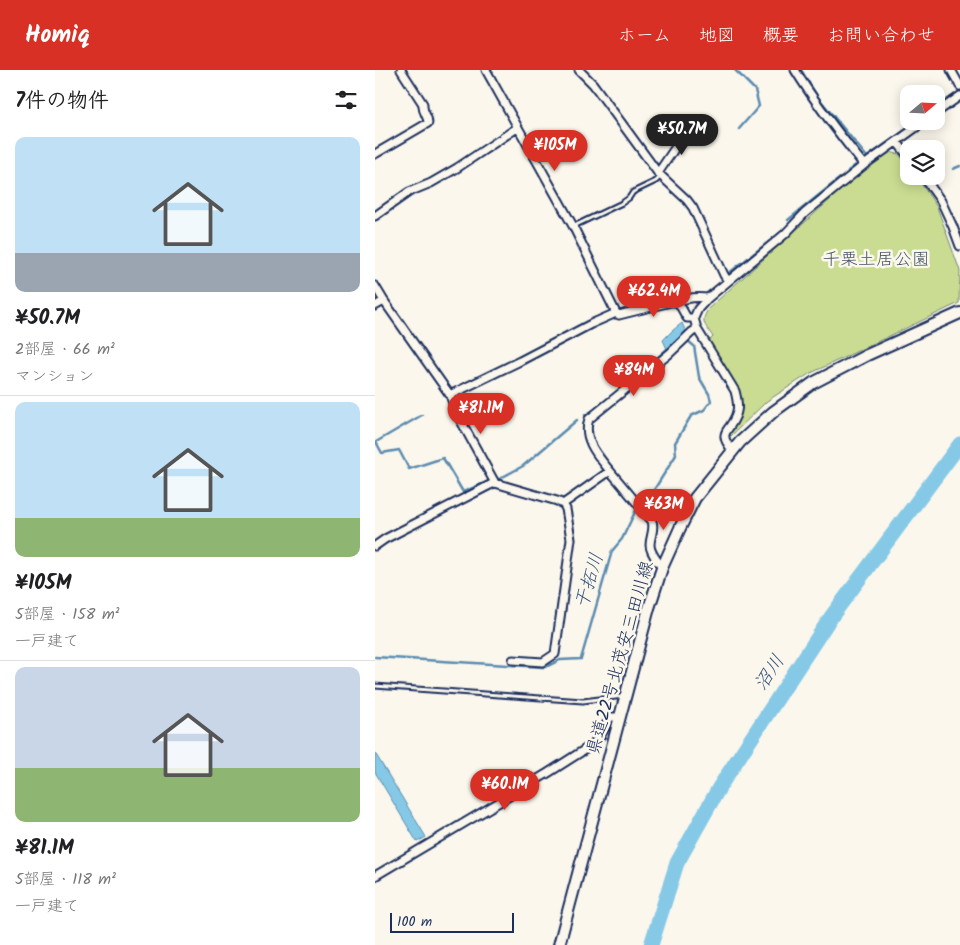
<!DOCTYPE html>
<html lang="ja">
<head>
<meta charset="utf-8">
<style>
  :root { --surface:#fff; --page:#f2f2f2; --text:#202124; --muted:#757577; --line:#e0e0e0; --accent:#d93025 }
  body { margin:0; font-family:Kalam,"Klee One",sans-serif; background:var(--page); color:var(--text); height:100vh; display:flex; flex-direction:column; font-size:19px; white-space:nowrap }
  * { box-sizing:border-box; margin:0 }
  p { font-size:16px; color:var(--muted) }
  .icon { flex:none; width:28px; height:28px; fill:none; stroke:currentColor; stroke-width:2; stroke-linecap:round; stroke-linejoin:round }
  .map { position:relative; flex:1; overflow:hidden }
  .drawer { display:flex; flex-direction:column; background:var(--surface); width:375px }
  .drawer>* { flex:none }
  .needle { width:32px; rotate:71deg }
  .buttons { position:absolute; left:525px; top:15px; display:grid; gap:10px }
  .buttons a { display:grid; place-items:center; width:45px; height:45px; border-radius:10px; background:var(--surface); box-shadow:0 2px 12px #0003; font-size:25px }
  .scale { position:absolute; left:15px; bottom:12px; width:124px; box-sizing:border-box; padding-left:5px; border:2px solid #1b2f5e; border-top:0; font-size:14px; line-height:18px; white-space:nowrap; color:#1b2f5e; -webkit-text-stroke:4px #fbf7ec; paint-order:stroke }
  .price { position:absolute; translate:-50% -42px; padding:0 11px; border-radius:18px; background:var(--accent); color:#fff; font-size:16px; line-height:32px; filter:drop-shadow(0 1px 2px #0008) }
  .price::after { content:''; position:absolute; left:50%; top:30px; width:15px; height:11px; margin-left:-8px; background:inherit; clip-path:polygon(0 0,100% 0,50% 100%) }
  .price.selected { background:#222; color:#fff }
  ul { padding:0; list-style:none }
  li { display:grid; align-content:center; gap:10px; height:265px; padding:0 15px }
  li+li { border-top:1px solid var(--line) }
  li span { display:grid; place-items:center; height:155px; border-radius:10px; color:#555 }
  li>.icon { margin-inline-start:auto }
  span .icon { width:90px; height:90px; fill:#fffc; stroke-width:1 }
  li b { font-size:21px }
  h2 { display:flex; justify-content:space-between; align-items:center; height:60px; padding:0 15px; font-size:21px }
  header { display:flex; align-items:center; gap:30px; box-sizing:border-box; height:70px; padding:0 25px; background:var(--accent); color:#fff }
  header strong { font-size:24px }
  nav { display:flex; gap:28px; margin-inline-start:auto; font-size:18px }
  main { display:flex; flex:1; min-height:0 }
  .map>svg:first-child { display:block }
  .green { fill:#cadc91; stroke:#728678 }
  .water { fill:#86c9e7; stroke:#5b8bb0 }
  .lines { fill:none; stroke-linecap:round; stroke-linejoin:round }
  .stream { stroke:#5b8bb0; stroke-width:2.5 }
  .river { stroke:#86c9e7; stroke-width:15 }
  .service-casing { stroke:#1b2f5e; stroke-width:7 }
  .minor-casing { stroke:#1b2f5e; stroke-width:11 }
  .primary-casing { stroke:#1b2f5e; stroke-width:14 }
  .service { stroke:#fbf7ec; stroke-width:3 }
  .minor { stroke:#fbf7ec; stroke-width:7 }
  .primary { stroke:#fbf7ec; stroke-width:10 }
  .labels { text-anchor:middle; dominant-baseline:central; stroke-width:5; stroke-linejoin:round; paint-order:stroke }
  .park-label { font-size:18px; fill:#475a6b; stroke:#fbf7ec }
  .street-label { font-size:18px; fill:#1b2f5e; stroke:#fbf7ec }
  .water-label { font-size:19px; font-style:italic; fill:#365680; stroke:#fbf7ec }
</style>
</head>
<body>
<header>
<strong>Homiq</strong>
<nav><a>ホーム</a><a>地図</a><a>概要</a><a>お問い合わせ</a></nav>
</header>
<main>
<section class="drawer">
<h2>7件の物件<svg class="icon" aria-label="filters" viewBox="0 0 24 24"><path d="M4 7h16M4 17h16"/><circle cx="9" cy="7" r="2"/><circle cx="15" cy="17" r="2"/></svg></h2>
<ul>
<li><span style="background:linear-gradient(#bfe0f5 75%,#9aa5b1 0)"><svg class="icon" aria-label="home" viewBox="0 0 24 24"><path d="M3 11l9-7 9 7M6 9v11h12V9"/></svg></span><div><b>¥50.7M</b><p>2部屋 · 66 m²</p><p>マンション</p></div></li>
<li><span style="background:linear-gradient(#bfe0f5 75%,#8fb573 0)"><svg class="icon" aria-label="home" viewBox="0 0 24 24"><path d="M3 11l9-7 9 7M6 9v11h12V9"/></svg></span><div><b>¥105M</b><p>5部屋 · 158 m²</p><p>一戸建て</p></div></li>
<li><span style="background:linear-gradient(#c9d6e8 65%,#8fb573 0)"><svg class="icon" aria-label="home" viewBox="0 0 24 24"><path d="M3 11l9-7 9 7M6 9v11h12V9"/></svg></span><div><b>¥81.1M</b><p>5部屋 · 118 m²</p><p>一戸建て</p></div></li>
</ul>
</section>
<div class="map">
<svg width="585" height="875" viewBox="0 0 585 875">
  <rect width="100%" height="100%" fill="#fbf7ec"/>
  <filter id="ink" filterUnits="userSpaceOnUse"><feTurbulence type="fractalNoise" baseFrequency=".02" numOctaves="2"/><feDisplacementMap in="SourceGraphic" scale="10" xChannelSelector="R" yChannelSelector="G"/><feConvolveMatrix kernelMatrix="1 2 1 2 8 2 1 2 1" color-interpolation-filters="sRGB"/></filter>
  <g filter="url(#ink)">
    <path class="green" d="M513 82 524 84 534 97V106H541L562 137 585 201 584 233 434 304 392 331 356 366 353 363 363 348 367 328 334 271 338 267C329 253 325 252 334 238L476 111Z"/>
    <path class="water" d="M307 253 311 262 292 279 288 270 297 261Z
      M0 683 51 767 42 772 0 702Z"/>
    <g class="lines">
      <path class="stream" d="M360 0 380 20 384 36 364 59
        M426 0 442 26 492 87 543 51
        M561 38 582 24
        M578 99 585 96
        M473 101 482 94
        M413 150 465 108
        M354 203 405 163
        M269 300 292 279
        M210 345 219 340
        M1 372 7 383 24 380 34 399 68 388 88 422 112 412
        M1 372 47 345
        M124 409 148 396 202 350
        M0 587 167 597H171L185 590 206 589 237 481 247 469 260 442 272 431 301 385 300 373 316 346 329 340 336 331 334 324 324 307 319 276 313 271"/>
      <path class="river" d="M276 875 302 793 345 716 456 547 585 374"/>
      <g class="service-casing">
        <path id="service" d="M199 156 247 133 254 128 258 122 281 111 285 107
          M0 616 208 631 249 626"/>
      </g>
      <g class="minor-casing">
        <path id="minor" d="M111 0 198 156 241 243
          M204 0 218 14 283 103 312 130 318 138 349 205 353 211
          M420 0C441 34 464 64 489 95
          M576 0 585 16
          M561 43 585 26
          M522 72 534 87
          M0 84 53 53C53 45 47 43 48 34L26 0
          M283 103 302 75 317 58
          M548 106 566 131 578 157 585 176
          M0 146 34 122 56 113 82 98 142 58
          M0 216 9 231 75 325 81 342 120 413
          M303 232C312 227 322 227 333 228
          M0 236 9 231
          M75 325 145 291 216 254 241 243 244 245 296 232H303L312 248H319
          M358 381C355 377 350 372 350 367 349 363 353 359 355 356 364 343 364 336 360 321L322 259 319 248 323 239 333 228 410 164 430 143 489 95 550 51
          M235 401C223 386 207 369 214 349L294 284 317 262 322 259
          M0 476 10 469 115 415 120 413 182 431 188 434 235 401 277 451C280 460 275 466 275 475 275 483 283 491 287 498
          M138 590 168 592 180 584 196 469 191 439 188 434
          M0 806 173 703 217 675 226 665 235 647H245"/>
      </g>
      <g class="primary-casing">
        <path id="primary" d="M184 875 274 538 287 498 305 458 320 428 365 372 398 342 438 313 492 285 585 243"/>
      </g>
      <use href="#service" class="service"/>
      <use href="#minor" class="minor"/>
      <use href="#primary" class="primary"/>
    </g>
  </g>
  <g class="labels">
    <g class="park-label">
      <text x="501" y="190">千栗土居公園</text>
    </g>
    <g class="street-label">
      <text transform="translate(246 588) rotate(-74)">県道22号北茂安三田川線</text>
    </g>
    <g class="water-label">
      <text transform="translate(215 511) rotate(-73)">干拓川</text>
      <text transform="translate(395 603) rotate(-57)">沼川</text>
    </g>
  </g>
</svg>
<div class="buttons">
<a><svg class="needle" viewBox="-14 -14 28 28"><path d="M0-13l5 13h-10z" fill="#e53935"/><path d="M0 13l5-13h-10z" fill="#757577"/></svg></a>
<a><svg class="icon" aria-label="layers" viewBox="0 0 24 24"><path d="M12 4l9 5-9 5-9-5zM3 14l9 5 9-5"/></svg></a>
</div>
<div class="scale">100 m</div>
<b class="price selected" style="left:307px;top:86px">¥50.7M</b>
<b class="price" style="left:180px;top:102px">¥105M</b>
<b class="price" style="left:279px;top:248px">¥62.4M</b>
<b class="price" style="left:259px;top:327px">¥84M</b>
<b class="price" style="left:106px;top:365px">¥81.1M</b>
<b class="price" style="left:289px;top:461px">¥63M</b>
<b class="price" style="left:130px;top:741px">¥60.1M</b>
</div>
</main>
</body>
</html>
